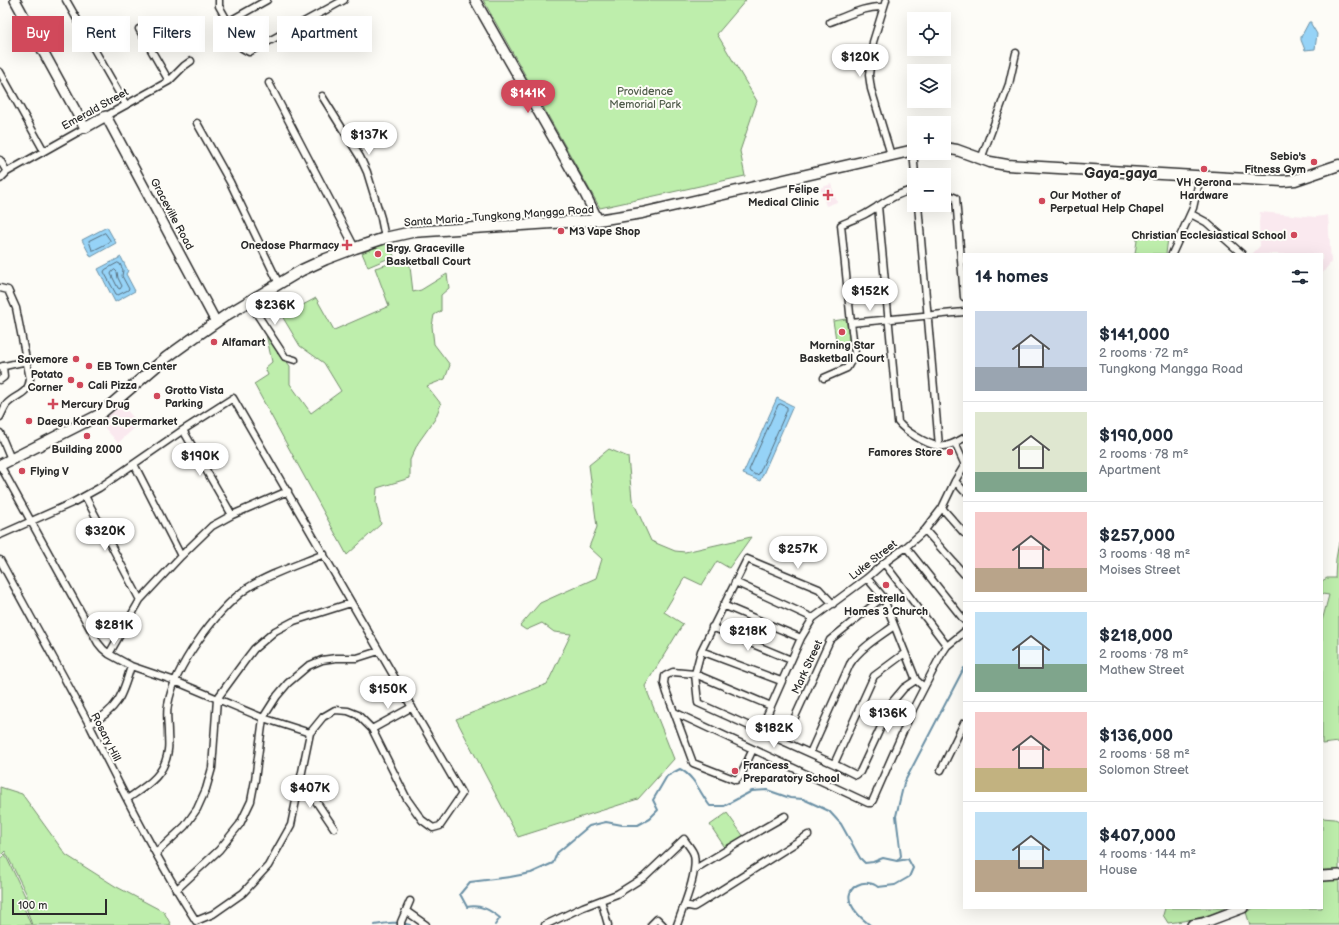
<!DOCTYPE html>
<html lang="en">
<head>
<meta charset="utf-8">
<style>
  :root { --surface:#fff; --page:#f2f2f3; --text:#1f2937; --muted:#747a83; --line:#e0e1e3; --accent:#d1495b }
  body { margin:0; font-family:"Balsamiq Sans",sans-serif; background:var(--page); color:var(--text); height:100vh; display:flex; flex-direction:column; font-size:15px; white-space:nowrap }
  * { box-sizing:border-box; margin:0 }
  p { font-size:13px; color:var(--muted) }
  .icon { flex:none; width:22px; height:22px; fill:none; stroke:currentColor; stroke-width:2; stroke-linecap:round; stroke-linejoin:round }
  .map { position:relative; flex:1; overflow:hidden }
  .drawer { position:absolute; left:963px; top:253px; width:360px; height:656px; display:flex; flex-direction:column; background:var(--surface); border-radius:0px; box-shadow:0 4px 16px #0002 }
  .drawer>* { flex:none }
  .guide { position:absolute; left:12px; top:16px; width:380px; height:36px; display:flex; gap:8px }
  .fabs { position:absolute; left:907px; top:12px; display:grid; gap:8px }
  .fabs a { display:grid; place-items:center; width:44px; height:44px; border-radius:0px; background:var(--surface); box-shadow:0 4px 16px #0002; font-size:20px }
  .scale { position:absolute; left:12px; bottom:10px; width:95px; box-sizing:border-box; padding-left:4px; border:2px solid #2b2b2b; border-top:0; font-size:11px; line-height:14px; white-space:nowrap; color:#2b2b2b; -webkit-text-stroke:3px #fdfcf7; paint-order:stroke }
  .price { position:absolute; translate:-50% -34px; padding:0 9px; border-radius:14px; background:#fff; color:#222; font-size:13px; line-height:26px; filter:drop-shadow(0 1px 2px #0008) }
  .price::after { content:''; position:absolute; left:50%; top:24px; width:12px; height:9px; margin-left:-6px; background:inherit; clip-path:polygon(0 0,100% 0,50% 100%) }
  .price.selected { background:var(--accent); color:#fff }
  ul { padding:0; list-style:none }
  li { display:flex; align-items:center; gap:12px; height:100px; padding:0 12px }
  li+li { border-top:1px solid var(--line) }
  li span { display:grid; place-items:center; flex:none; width:112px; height:80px; border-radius:0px; color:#555 }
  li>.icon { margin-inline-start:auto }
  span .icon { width:48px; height:48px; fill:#fffc; stroke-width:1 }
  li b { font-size:17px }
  h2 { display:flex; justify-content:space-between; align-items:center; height:48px; padding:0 12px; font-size:17px }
  .chip { padding:0 14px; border-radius:0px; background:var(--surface); box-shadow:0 4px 16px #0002; font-size:14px; line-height:36px }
  .chip.selected { background:var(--accent); color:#fff }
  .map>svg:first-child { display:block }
  .built { fill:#fae9ef }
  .green { fill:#beeeac; stroke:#748c6c }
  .water { fill:#96d3f7; stroke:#6b90a5 }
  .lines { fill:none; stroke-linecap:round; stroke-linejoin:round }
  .shore { stroke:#566e7d; stroke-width:1 }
  .stream { stroke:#6b90a5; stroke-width:2 }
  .street-casing { stroke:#2b2b2b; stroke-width:9 }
  .secondary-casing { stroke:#2b2b2b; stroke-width:12 }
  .primary-casing { stroke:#2b2b2b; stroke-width:13 }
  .street { stroke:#fdfcf7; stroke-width:6 }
  .secondary { stroke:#fdfcf7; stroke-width:9 }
  .primary { stroke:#fdfcf7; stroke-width:10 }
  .poi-dot { fill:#d1495b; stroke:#fdfcf7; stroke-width:1.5 }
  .labels { text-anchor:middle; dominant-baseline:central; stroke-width:4; stroke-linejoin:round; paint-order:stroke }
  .park-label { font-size:11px; fill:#505c4b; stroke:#fdfcf7 }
  .street-label { font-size:11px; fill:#2b2b2b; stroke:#fdfcf7 }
  .poi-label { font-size:11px; font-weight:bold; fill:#2b2b2b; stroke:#fdfcf7; text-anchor:start }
  .district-label { font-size:15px; font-weight:bold; fill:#2b2b2b; stroke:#fdfcf7 }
</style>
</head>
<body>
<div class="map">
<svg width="1339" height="925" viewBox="0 0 1339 925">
  <rect width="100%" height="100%" fill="#fdfcf7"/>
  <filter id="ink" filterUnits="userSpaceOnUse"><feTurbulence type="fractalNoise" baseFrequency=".025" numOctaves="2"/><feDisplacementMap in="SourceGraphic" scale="8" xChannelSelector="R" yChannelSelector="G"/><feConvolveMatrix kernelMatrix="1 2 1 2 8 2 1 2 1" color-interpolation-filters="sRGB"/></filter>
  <g filter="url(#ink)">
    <path class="built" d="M831 184 837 202 826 206 820 188Z
      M1260 212 1316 217 1328 215 1331 262 1322 274V254H1252L1260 246 1259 223Z
      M119 401 139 424 118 443 98 420Z"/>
    <path class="green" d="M483 0H746L717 34 757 101 740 151 745 176 600 208Z
      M1138 234 1168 238 1166 254H1135Z
      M388 242 394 256 368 267 362 253Z
      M409 258 413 292 421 290 447 274 449 288 441 295V311L434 315 432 326 434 344 450 365 445 379 427 386 441 404 435 419 418 443 410 460V478L377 488 376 503 381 524 347 555 254 384 268 375 265 368 272 362 266 334 290 366V384L311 413 341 391 324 363 300 346 282 316 316 298 334 330 389 306 375 268Z
      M846 319 850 344 837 346 833 321Z
      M609 449 628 457 632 499 651 541 675 551 685 552 751 537 729 568 717 561 702 585 685 577 664 612 683 624 645 686 674 759 638 799 518 837 456 719 547 684 571 634 554 632 542 623 526 630 520 626 540 603 596 578 602 559 589 547 597 527 589 465Z
      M1339 542V742L1322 744V621L1329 595 1322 594V581L1327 578H1335L1336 559Z
      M0 787 22 794 66 855 115 886 164 912 171 925H32L26 907 27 895 5 851 0 856Z
      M727 813 744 837 726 849 710 825Z
      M1322 818 1335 819 1339 821V870H1322Z
      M5 854 25 896 24 908 31 925H0V859Z
      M1339 880V925H1250L1246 912 1254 908H1322V881Z
      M1165 908H1225C1204 918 1192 920 1168 923L1163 915Z"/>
    <path class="water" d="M1309 22H1311V24L1317 34 1315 49 1305 50 1301 40V37Z
      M107 227 116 243 91 257 82 240Z
      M121 257 128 271 126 274 135 291 115 302 98 269Z
      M777 398 793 406 760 481 743 474Z"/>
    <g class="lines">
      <path class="shore" d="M105 233 110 240V242L94 250H92L89 241Z
        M118 263 120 264 123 270 122 276 129 289 128 290 118 295 116 294 104 272 105 270Z
        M115 270 117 272 118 278 122 286 120 289 118 288 111 274 112 272Z
        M781 404 787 407V410L759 474 756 475 750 472 749 470 778 405Z"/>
      <path class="stream" d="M897 861 901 856 896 816 904 783 964 668
        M375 925C387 923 398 921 410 925
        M495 925 500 918C490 910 480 904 467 907L460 894 470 882 510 877 531 873 553 863 557 853 589 826 606 822 622 825H638L649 819 658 810 653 800 667 776 680 769C695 777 700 793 710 806H724L752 791 767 790 790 798 803 799 829 811 841 824 860 858 865 863 873 862 883 858 897 861 908 859 913 868 909 877 895 885 878 887C867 877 843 886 851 904 855 913 862 919 870 925"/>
      <g class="street-casing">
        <path id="street" d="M66 0 126 105
          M219 0V6L228 22
          M267 0 228 22 242 48 249 52 344 0
          M886 0 873 42 869 75 871 89 891 155
          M830 22C847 16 865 6 883 7
          M139 29 169 81
          M0 72 44 151
          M269 83 355 248
          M322 96 360 157 367 172 381 218 385 238
          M106 116 169 81 184 66 191 61
          M197 123 230 182 279 284
          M913 150 915 175
          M981 159 1009 84 1016 53
          M0 160 7 172
          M0 179 7 172 85 128
          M944 193 956 198 964 297
          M918 205 939 446
          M878 206 898 422C905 431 926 444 938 446 946 448 957 442 964 438
          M1191 214 1206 222 1242 254
          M1172 254 1193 208 1200 177
          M0 288 8 290 16 308 30 379C28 396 15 394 6 405 4 408 2 413 0 417
          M249 302 285 357 295 360
          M851 323 841 225C850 220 859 218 867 213 883 204 895 193 914 190
          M0 367 27 361
          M824 378 847 368 855 354 851 323 964 312
          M0 380 4 377 3 366
          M183 430 232 515
          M0 433 11 459
          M955 443 964 463
          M134 464 181 556
          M0 465 98 643 103 649 109 654 131 666 175 681 263 718 310 733
          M955 481 964 491
          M85 496 140 600
          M942 508 964 533
          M925 530 964 574
          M0 535 72 503 99 488 183 430 233 398 462 794 440 826 433 828 422 820 407 799 372 729 358 715 348 711 335 710 323 717 310 733 291 825 268 866 243 893 213 914 196 921C156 859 123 792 90 726 61 671 30 616 0 560
          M906 547 964 620
          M884 563 947 646
          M867 578 883 597 916 680 924 687
          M735 582 813 618
          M833 604 819 589 747 559 701 651 695 674 698 703 834 764 856 775 860 772 893 701 904 688 916 680
          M723 605 801 638
          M712 627 791 660
          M701 651 781 681
          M109 654 140 600 181 556 212 526 232 515 288 491
          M674 712 868 803H871L873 800 913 709 941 655 947 646 964 632
          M89 725C118 709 122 697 131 666
          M372 729 412 707
          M760 731 801 638 813 618 867 578 884 563 906 547 925 530 942 508 955 481 964 466
          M784 741 830 640 883 597
          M753 749 741 775 736 780 693 763 667 693 664 683 665 676 673 672 695 674 771 706
          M810 753 850 664C860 648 879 637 894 626
          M834 764 874 676 905 653
          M941 770 964 723
          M301 779 334 828
          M127 799C146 786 165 776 168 750 169 745 168 738 168 732 168 724 166 714 168 705 174 667 216 611 246 589 266 575 300 564 324 554
          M156 853 185 826 197 809 206 789 212 768 217 699 244 662 254 649 275 631 294 621 351 603
          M695 869 745 839 785 816
          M176 890 219 850 240 824 251 801 255 780 263 718 277 696 288 683 308 666 322 660 336 658H357L379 651
          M601 900 608 925
          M684 905 694 907 699 904 808 835
          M406 911 426 925
          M401 925V922L410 901
          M545 925 583 907 617 894 644 877 684 839C687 844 693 850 694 855 698 874 683 907 677 925
          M651 925 657 919 663 925"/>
      </g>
      <g class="secondary-casing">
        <path id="secondary" d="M15 0 85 128 106 116 216 322
          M475 0 585 194 598 220
          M1322 876 1339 875
          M1192 925 1203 923 1243 908"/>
      </g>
      <g class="primary-casing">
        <path id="primary" d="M944 148 957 150 990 162 1007 165 1283 181 1295 180 1339 165
          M0 465 99 415 167 357 199 334 228 314 302 270 326 259 355 248 385 238 412 232 598 220 642 213 914 150"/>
      </g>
      <use href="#street" class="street"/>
      <use href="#secondary" class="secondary"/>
      <use href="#primary" class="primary"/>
    </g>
  </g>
  <g class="poi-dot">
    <circle cx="1314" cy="162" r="4"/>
    <circle cx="1204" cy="169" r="4"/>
    <path d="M826 189h4v4h4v4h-4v4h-4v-4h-4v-4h4z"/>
    <circle cx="1042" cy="201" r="4"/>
    <circle cx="561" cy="231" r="4"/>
    <circle cx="1294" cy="235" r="4"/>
    <path d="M345 239h4v4h4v4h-4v4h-4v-4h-4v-4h4z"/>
    <circle cx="378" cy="254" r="4"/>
    <circle cx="842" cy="332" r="4"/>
    <circle cx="214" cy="342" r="4"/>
    <circle cx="76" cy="359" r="4"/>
    <circle cx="89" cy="366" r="4"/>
    <circle cx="71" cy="380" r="4"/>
    <circle cx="80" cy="385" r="4"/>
    <circle cx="157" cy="396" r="4"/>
    <path d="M51 398h4v4h4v4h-4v4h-4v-4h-4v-4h4z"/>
    <circle cx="29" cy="421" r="4"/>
    <circle cx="87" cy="436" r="4"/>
    <circle cx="950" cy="452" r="4"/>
    <circle cx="22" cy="471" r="4"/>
    <circle cx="886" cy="585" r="4"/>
    <circle cx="735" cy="771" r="4"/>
  </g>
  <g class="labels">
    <g class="park-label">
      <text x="645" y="91">Providence<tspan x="645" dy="13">Memorial Park</tspan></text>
    </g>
    <g class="street-label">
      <text transform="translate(95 109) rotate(-29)">Emerald Street</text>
      <text transform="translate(172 214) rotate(62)">Graceville Road</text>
      <text transform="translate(499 216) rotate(-4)">Santa Maria - Tungkong Mangga Road</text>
      <text transform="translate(873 560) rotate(-38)">Luke Street</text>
      <text transform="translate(807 667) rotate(-65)">Mark Street</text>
      <text transform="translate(106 737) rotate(63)">Rosary Hill</text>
    </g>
    <g class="poi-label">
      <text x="1306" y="156" text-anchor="end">Sebio's<tspan x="1306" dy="13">Fitness Gym</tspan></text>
      <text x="1204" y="182" text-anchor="middle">VH Gerona<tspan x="1204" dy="13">Hardware</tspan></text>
      <text x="819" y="189" text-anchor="end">Felipe<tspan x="819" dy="13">Medical Clinic</tspan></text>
      <text x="1050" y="195">Our Mother of<tspan x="1050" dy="13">Perpetual Help Chapel</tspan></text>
      <text x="569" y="231">M3 Vape Shop</text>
      <text x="1286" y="235" text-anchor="end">Christian Ecclesiastical School</text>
      <text x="339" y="245" text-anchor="end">Onedose Pharmacy</text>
      <text x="386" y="248">Brgy. Graceville<tspan x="386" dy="13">Basketball Court</tspan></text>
      <text x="222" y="342">Alfamart</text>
      <text x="842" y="345" text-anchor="middle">Morning Star<tspan x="842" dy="13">Basketball Court</tspan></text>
      <text x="68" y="359" text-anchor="end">Savemore</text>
      <text x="97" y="366">EB Town Center</text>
      <text x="63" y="374" text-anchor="end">Potato<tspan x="63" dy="13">Corner</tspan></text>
      <text x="88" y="385">Cali Pizza</text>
      <text x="165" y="390">Grotto Vista<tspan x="165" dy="13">Parking</tspan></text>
      <text x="61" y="404">Mercury Drug</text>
      <text x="37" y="421">Daegu Korean Supermarket</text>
      <text x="87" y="449" text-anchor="middle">Building 2000</text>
      <text x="942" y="452" text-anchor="end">Famores Store</text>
      <text x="30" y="471">Flying V</text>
      <text x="886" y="598" text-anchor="middle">Estrella<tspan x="886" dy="13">Homes 3 Church</tspan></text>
      <text x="743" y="765">Francess<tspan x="743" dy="13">Preparatory School</tspan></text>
    </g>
    <g class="district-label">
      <text x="1121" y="173">Gaya-gaya</text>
    </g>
  </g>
</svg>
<div class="fabs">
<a><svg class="icon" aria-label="locate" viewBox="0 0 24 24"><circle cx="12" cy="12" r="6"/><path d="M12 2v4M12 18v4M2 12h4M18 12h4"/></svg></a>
<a><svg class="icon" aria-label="layers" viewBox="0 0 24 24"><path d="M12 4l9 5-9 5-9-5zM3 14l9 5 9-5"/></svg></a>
<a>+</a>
<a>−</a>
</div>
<div class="scale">100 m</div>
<b class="price" style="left:860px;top:78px">$120K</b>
<b class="price selected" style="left:528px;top:114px">$141K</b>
<b class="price" style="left:369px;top:156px">$137K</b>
<b class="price" style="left:870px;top:312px">$152K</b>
<b class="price" style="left:275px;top:326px">$236K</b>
<b class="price" style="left:200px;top:477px">$190K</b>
<b class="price" style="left:105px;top:552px">$320K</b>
<b class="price" style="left:798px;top:570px">$257K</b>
<b class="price" style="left:114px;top:646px">$281K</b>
<b class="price" style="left:748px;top:652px">$218K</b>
<b class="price" style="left:388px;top:710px">$150K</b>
<b class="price" style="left:888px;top:734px">$136K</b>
<b class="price" style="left:774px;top:749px">$182K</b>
<b class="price" style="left:310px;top:809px">$407K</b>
<div class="guide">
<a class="chip selected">Buy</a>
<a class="chip">Rent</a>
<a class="chip">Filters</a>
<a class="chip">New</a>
<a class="chip">Apartment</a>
</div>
<section class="drawer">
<h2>14 homes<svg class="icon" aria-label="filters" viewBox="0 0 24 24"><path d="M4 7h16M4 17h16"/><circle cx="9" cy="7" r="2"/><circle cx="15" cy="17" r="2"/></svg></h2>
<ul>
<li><span style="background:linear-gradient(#c9d6e8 70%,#9aa5b1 0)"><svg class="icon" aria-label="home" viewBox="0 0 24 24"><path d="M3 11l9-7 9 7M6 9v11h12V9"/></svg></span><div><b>$141,000</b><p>2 rooms · 72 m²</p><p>Tungkong Mangga Road</p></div></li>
<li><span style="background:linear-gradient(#dfe7d0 75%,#7fa58c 0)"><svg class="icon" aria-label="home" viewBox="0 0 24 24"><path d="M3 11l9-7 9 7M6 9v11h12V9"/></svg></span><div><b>$190,000</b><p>2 rooms · 78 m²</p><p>Apartment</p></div></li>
<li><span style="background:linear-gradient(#f6c9c9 70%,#b9a48a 0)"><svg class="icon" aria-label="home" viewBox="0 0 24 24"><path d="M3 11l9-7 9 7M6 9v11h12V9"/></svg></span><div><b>$257,000</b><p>3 rooms · 98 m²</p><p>Moises Street</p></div></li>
<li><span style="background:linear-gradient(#bfe0f5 65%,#7fa58c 0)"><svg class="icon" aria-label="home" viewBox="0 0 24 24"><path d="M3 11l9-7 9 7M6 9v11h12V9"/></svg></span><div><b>$218,000</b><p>2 rooms · 78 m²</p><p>Mathew Street</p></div></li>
<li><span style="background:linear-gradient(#f6c9c9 70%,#c2b280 0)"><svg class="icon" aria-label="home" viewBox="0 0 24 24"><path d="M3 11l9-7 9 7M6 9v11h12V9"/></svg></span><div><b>$136,000</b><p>2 rooms · 58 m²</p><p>Solomon Street</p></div></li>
<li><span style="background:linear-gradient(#bfe0f5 60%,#b9a48a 0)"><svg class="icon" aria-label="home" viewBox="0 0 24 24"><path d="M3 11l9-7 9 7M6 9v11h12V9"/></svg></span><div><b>$407,000</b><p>4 rooms · 144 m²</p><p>House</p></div></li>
</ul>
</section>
</div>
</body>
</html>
